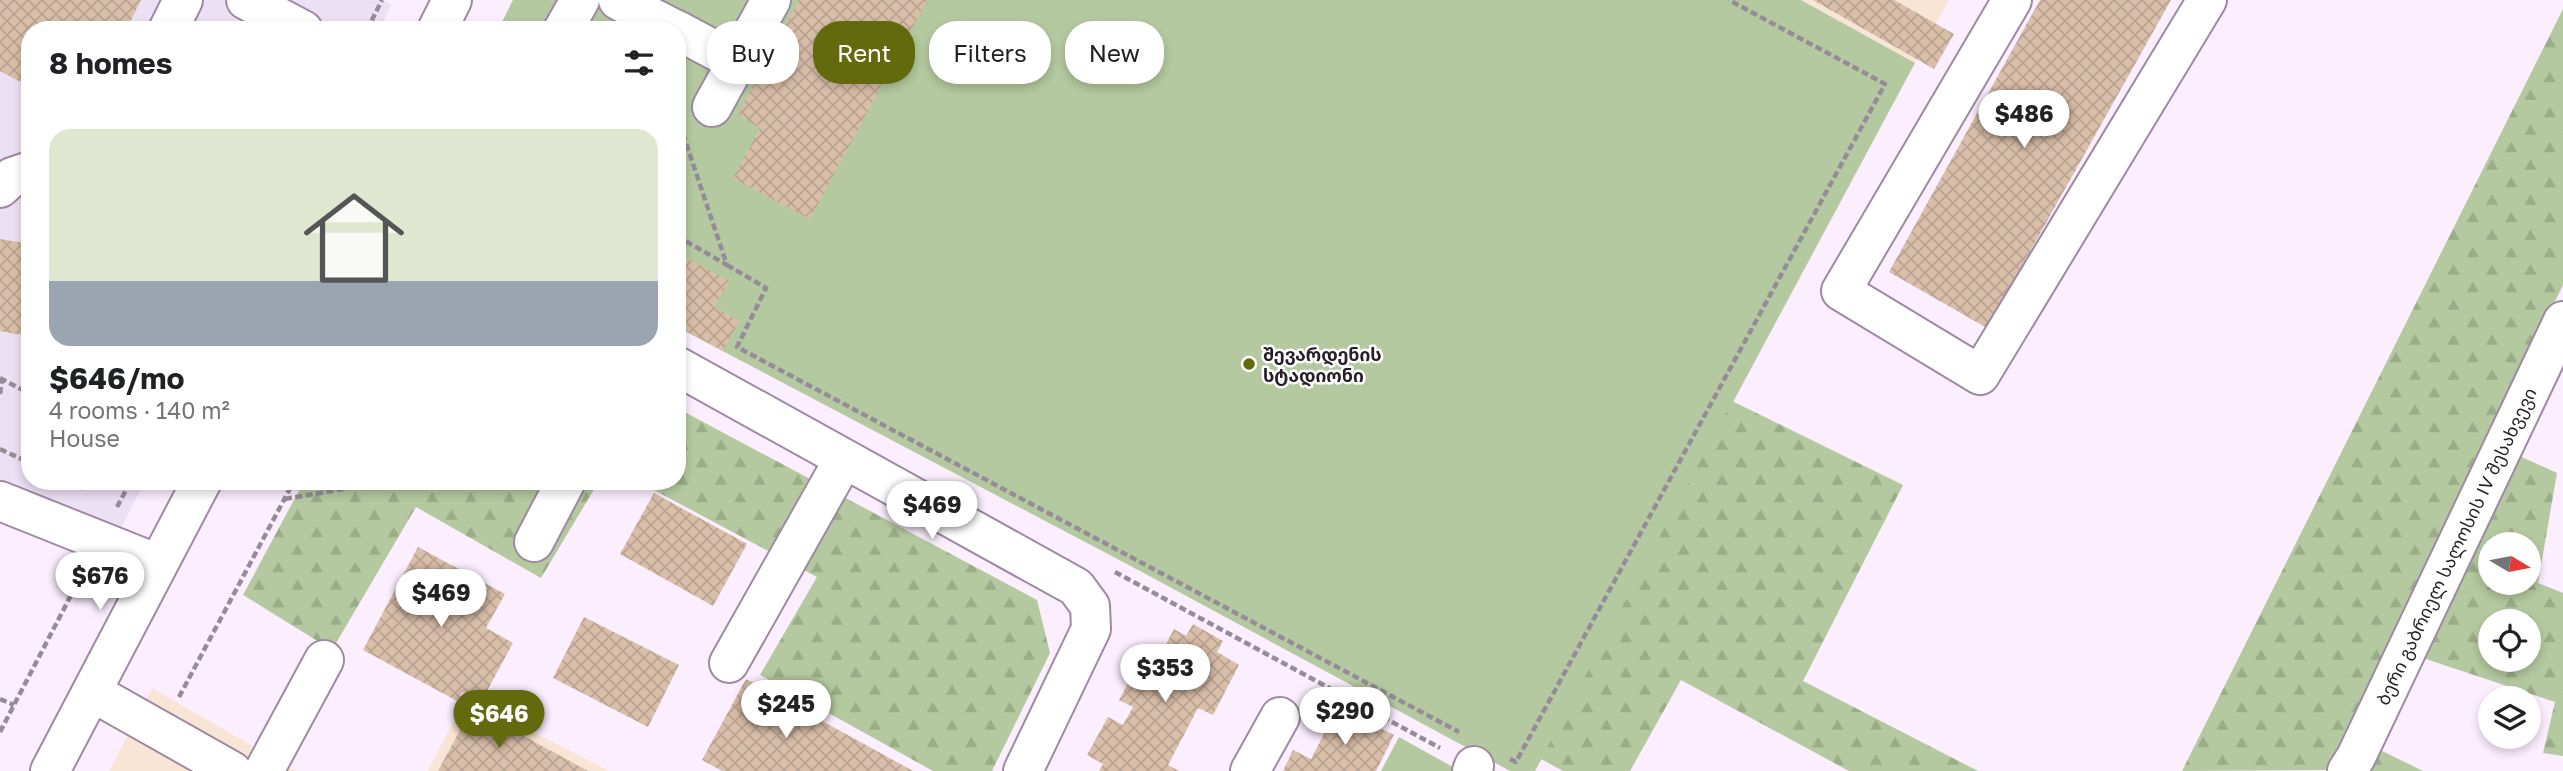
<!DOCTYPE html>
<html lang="en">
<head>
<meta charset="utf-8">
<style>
  :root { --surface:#fff; --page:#f6f6f6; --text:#202124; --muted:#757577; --accent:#626a0d }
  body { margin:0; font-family:"Golos Text","Noto Sans Georgian",sans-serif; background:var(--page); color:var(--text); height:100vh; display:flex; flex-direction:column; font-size:26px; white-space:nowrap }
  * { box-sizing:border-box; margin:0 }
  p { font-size:23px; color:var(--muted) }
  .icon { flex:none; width:38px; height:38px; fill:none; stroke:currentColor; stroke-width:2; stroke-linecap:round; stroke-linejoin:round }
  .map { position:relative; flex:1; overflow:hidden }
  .drawer { position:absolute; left:21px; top:21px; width:665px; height:469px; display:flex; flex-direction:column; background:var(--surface); border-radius:28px; box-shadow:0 4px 10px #0003 }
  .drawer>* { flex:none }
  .banner { position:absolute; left:707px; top:21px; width:665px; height:63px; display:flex; gap:14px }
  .needle { width:46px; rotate:100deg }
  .tools { position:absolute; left:2478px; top:532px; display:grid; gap:14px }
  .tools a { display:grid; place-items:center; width:63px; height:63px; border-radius:50%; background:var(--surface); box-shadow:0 4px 10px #0003; font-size:35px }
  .price { position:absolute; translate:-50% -60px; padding:0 16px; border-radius:24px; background:#fff; color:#222; font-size:23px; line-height:46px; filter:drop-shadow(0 2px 4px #0008) }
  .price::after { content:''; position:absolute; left:50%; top:42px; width:21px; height:16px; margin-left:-10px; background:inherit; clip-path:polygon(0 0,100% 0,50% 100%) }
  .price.selected { background:var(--accent); color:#fff }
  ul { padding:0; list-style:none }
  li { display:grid; align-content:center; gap:14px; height:371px; padding:0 28px }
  li span { display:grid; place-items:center; height:217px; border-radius:21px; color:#555 }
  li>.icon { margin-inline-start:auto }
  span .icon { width:126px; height:126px; fill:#fffc; stroke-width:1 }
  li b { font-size:30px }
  h2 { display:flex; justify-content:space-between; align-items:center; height:84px; padding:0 28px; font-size:30px }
  .tag { padding:0 24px; border-radius:28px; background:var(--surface); box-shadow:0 4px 10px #0003; font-size:24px; line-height:63px }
  .tag.selected { background:var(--accent); color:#fff }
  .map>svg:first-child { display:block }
  .commercial { fill:#ece0f4 }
  .industrial { fill:#f9e5d5 }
  .green { fill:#b4c99f }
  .forest { fill:url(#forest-firs); fill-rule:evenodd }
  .building { fill:url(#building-cross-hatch) }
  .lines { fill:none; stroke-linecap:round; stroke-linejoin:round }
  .minor-casing { stroke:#9e8aa3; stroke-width:42 }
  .major-casing { stroke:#9e8aa3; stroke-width:42 }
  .path { stroke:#968c99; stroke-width:4.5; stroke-dasharray:7 3.5; stroke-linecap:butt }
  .minor { stroke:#fff; stroke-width:38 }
  .major { stroke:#fff; stroke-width:38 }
  .poi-dot { fill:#626a0d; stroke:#fff; stroke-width:2.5 }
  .labels { text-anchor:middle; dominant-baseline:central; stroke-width:5; stroke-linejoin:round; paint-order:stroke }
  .poi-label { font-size:18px; font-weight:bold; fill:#261f28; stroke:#fff; text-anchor:start }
  .street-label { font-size:18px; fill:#261f28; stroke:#fff }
</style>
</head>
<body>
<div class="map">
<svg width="2563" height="771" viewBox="0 0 2563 771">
  <defs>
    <pattern id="forest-firs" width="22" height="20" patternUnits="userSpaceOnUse" patternTransform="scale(1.75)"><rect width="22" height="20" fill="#b4c99f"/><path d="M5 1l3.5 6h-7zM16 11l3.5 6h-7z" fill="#9bac89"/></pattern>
    <pattern id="building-cross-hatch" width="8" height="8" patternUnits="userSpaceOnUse" patternTransform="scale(1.75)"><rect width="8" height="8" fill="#d9bea9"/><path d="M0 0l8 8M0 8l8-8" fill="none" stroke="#baa391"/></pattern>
  </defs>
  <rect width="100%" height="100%" fill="#fbeefe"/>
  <path class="commercial" d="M0 0H383L391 5 379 30H30V481H145L117 536 0 485Z"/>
  <path class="industrial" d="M1801 0H1949L1915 63Z
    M152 688 296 771H109Z
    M466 697 609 771H428Z"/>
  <path class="green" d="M513 0H1801L1915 63 1535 771H1510L1142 572 677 327V30H498Z
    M1399 737 1460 771H1381Z"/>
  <path class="forest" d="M2563 9V285L2329 770 2182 771Z
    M1732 401 1903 485 1803 681 1978 771H1849L1681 680 1630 771H1563L1541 759Z
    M677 408 1037 600 1050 653 992 771H933L760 675 817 577 637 481H677Z
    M2515 454 2557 473 2538 583 2563 593V756L2543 753 2555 702 2414 655ZM2490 544H2529V583H2490ZM2490 621H2529V660H2490Z
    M304 481H599L541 578 416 507 332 650 243 595Z
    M2374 747 2423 771H2364Z"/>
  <path class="building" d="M0 0H141L126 30H30V87L0 71Z
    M799 0H927L810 219 733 178 760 128 738 115Z
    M1813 0H1894L1954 34 1934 69Z
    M2040 0H2171L1987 328 1889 272Z
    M0 239 30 244V339L22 335 0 331Z
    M677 253 729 281 714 307 739 321 723 351 677 326Z
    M654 493 747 544 713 606 620 554Z
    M418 547 505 594 486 628 513 643 481 702 462 692 457 701 363 650Z
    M584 617 679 665 648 727 553 678Z
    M1193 624 1223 641 1217 652 1239 665 1213 715 1198 708 1168 765 1179 771H1099L1103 764 1087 755 1108 717 1123 725 1133 707 1119 700 1135 670 1148 678 1174 629 1186 636Z
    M746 679 913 771H722L702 760Z
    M1338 707 1394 735 1376 771H1283L1293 750 1311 759Z
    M472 708 588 771H438Z"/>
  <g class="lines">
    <g class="minor-casing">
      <g id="minor">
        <path d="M246 0 303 30"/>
        <path d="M618 0 676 30"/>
        <path d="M2012 0 1841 291 1980 375 2207 0"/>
        <path d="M168 30 183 0"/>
        <path d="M563 30 580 0"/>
        <path d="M677 30 737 62"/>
        <path d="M712 107 771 0"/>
        <path d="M0 188 12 177 30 171"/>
        <path d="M677 366 1076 587 1090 606 1091 629 1023 771"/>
        <path d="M0 501 158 564"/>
        <path d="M534 542 566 481"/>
        <path d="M729 663 844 459"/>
        <path d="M92 692 232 771"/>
        <path d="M264 771 324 660"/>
        <path d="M1250 771 1280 717"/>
        <path d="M1472 771 1474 766"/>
        <path id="s1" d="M2347 771 2356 757 2563 321"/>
      </g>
    </g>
    <g class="major-casing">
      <path id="major" d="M437 30 452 0
        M50 771 202 481"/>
    </g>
    <path class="path" d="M367 30 382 0
      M677 236 727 265 683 134
      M727 265 766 288 737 347 1459 732
      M0 378 30 394
      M0 394 2 379
      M0 449 30 463
      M68 481 86 490
      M285 499 390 481
      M117 507 131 481
      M1115 572 1440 748
      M179 697 294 481
      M0 699 14 705
      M0 732 82 574
      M1510 759 1516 762 1885 84 1729 0"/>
    <use href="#minor" class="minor"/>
    <use href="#major" class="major"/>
  </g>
  <circle class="poi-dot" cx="1249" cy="364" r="7"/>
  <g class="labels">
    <g class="poi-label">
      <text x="1263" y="354">შევარდენის<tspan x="1263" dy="21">სტადიონი</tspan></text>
    </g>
    <g class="street-label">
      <text stroke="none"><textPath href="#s1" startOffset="250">ბერი გაბრიელ სალოსის IV შესახვევი</textPath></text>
    </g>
  </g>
</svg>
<div class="tools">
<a><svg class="needle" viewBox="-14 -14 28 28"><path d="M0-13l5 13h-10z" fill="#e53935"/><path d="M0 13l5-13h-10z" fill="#757577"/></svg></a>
<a><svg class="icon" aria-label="locate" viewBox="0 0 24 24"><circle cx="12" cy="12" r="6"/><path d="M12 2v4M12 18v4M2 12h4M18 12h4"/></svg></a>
<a><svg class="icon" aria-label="layers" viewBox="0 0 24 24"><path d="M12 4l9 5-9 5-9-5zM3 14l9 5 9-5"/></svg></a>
</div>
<b class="price" style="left:2024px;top:150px">$486</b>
<b class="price" style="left:932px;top:541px">$469</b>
<b class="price" style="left:100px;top:612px">$676</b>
<b class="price" style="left:441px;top:629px">$469</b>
<b class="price" style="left:1165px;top:704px">$353</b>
<b class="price" style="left:786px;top:740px">$245</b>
<b class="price" style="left:1345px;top:747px">$290</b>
<b class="price selected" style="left:499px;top:750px">$646</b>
<div class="banner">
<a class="tag">Buy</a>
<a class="tag selected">Rent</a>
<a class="tag">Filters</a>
<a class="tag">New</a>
</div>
<section class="drawer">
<h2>8 homes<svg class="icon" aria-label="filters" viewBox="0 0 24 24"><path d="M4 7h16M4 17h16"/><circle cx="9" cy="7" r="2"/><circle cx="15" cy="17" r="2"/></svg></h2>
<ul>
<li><span style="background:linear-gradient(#dfe7d0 70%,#9aa5b1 0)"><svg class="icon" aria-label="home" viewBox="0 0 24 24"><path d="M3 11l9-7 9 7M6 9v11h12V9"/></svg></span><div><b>$646/mo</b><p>4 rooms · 140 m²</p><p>House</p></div></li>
</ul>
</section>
</div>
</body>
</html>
